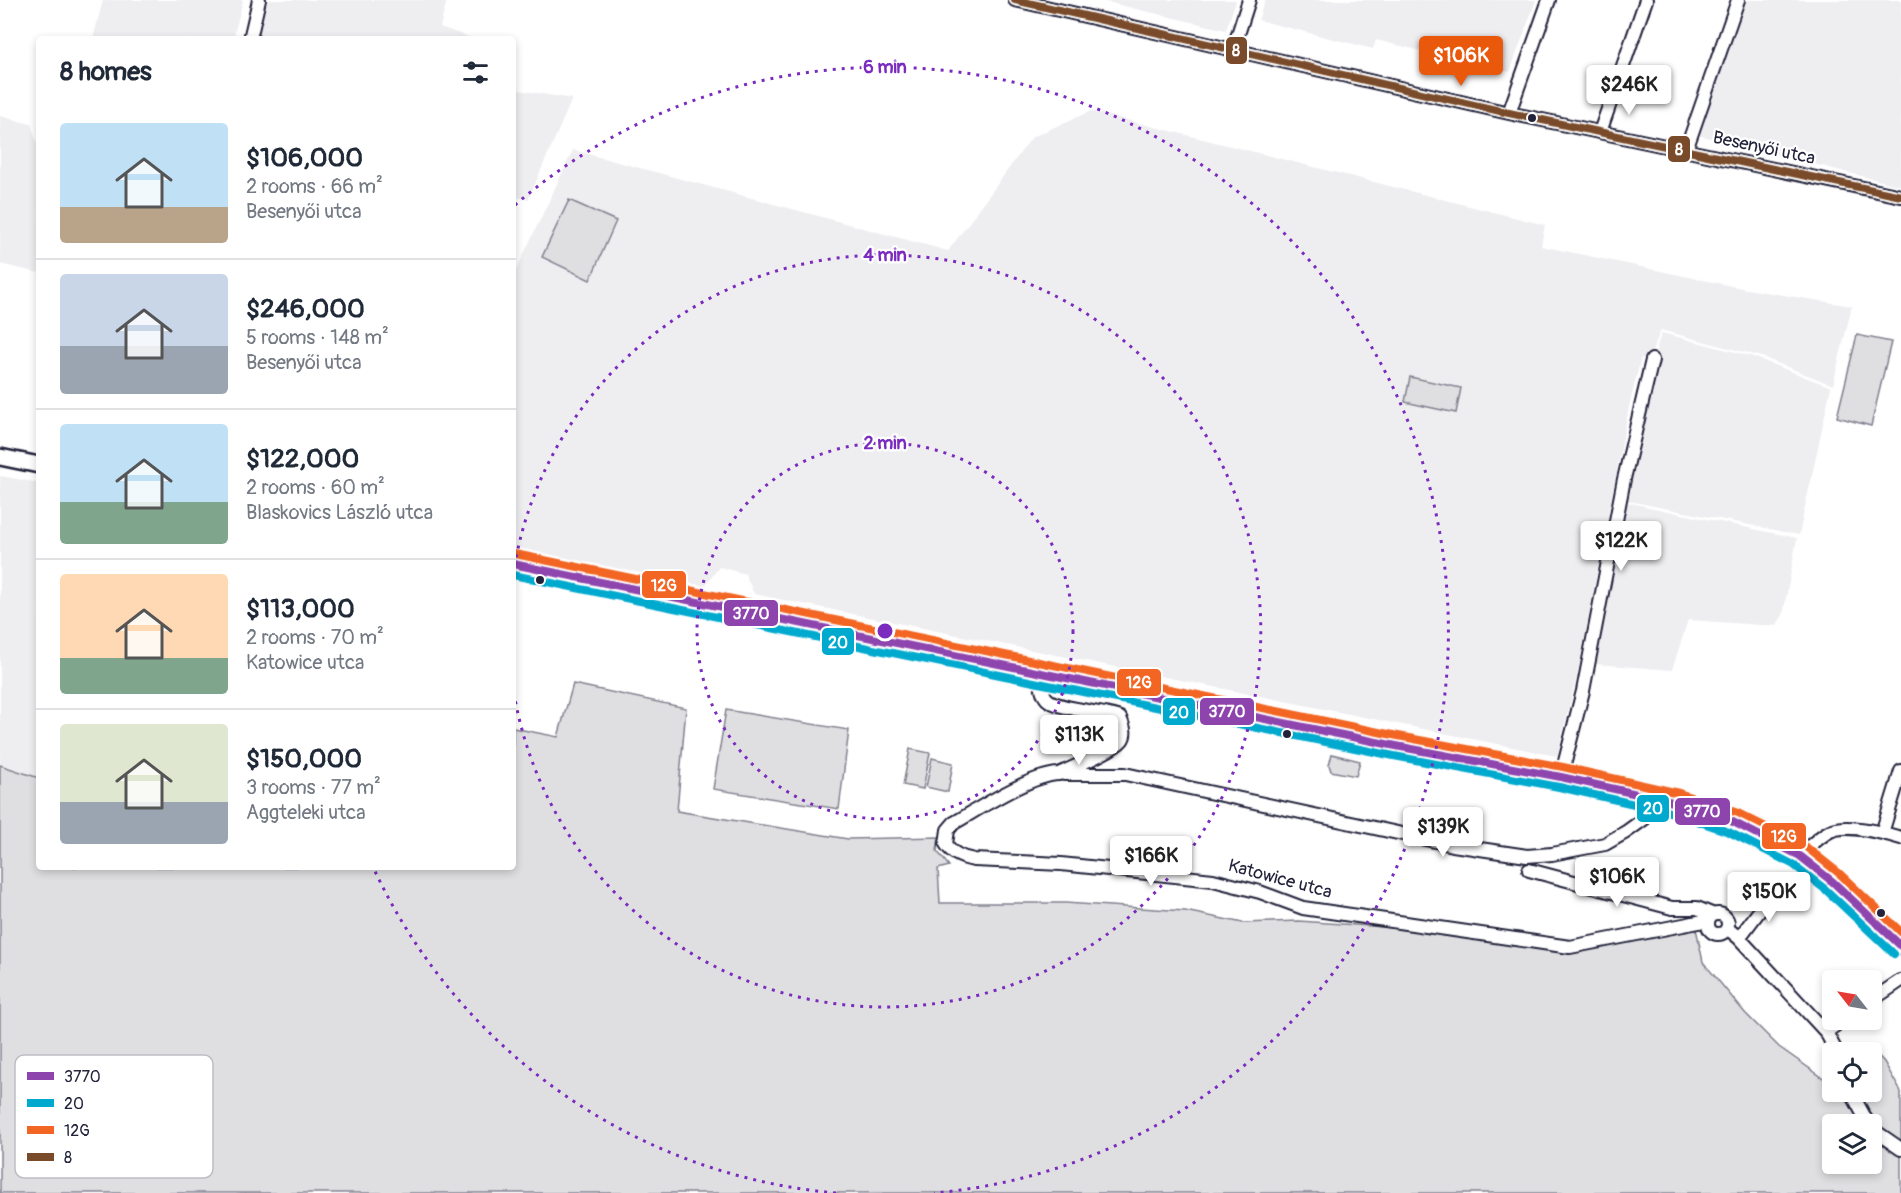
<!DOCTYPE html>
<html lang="en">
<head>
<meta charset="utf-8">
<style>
  :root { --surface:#fff; --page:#f6f6f7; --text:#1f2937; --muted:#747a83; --line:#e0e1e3; --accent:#ea580c }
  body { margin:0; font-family:Pangolin,sans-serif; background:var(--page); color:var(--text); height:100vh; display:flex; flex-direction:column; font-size:22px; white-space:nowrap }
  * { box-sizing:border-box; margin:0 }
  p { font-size:20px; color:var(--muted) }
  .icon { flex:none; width:33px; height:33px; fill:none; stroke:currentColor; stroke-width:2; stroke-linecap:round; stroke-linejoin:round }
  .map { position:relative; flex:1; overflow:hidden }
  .sheet { position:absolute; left:36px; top:36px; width:480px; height:834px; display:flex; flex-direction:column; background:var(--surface); border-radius:6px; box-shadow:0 3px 9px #0003 }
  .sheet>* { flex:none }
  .needle { width:39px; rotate:301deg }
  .tools { position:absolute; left:1822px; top:970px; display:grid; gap:12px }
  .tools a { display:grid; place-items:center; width:60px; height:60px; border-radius:6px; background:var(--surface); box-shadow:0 3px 9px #0003; font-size:30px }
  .price { position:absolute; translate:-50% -51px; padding:0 14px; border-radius:6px; background:#fff; color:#222; font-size:20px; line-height:39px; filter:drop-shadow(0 2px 3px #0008) }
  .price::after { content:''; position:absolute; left:50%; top:36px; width:18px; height:14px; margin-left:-9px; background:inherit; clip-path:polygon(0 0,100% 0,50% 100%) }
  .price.on { background:var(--accent); color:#fff }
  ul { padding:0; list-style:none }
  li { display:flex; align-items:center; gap:18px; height:150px; padding:0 24px }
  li+li { border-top:2px solid var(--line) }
  li span { display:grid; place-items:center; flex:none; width:168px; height:120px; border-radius:6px; color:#555 }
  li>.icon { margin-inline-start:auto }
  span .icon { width:72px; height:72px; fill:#fffc; stroke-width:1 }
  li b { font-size:26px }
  h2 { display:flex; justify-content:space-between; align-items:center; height:72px; padding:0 24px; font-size:26px }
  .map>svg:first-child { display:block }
  .built { fill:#eeeef1 }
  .green { fill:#dfdfe2; stroke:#80808e; stroke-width:1.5; fill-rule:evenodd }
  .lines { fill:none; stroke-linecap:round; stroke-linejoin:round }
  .minor-casing { stroke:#22223b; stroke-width:16 }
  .major-casing { stroke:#22223b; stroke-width:20 }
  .minor { stroke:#fff; stroke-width:12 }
  .major { stroke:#fff; stroke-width:15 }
  .bus-1-casing { stroke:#fff; stroke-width:12 }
  .bus-2-casing { stroke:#fff; stroke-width:12 }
  .bus-3-casing { stroke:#fff; stroke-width:12 }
  .bus-4-casing { stroke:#fff; stroke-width:12 }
  .bus-1 { stroke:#8e44ad; stroke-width:8 }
  .bus-2 { stroke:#00a9ce; stroke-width:8 }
  .bus-3 { stroke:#f26522; stroke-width:8 }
  .bus-4 { stroke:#7a4b2a; stroke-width:8 }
  .ring { fill:none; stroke:#7b2cbf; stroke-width:3; stroke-dasharray:3 6 }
  .bus-dot { fill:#22223b; stroke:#fff; stroke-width:2 }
  .labels { text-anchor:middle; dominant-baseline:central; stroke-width:4.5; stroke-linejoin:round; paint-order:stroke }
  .street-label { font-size:18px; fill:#22223b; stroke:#fff }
  .key { fill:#fff; stroke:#bdbdc4; stroke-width:1.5 }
  .key-label { font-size:16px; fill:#22223b }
  .centre { fill:#7b2cbf; stroke:#fff; stroke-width:3 }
  .ring-label { font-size:18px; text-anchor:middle; font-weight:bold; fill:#7b2cbf; stroke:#fff; stroke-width:4.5; stroke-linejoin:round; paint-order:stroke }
  .line-badge { stroke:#fff; stroke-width:2 }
  .badge-label { font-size:16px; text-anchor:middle; font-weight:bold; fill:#fff }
</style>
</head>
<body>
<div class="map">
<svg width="1901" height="1193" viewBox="0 0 1901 1193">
  <rect width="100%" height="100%" fill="#fff"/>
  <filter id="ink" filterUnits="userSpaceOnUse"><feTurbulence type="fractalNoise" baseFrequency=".0167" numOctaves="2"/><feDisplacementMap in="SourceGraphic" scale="12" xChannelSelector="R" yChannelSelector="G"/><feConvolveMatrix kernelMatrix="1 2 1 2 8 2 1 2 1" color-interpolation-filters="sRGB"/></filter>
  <g filter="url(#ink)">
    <path class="built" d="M103 0H243L233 39H93Z
      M268 0H447L440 27 474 39H258Z
      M1098 0H1236L1226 30Z
      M1265 0H1536L1510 72 1376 40 1373 49 1258 20Z
      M1744 0H1901V186L1698 135Z
      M513 89 572 99 528 200 513 196Z
      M1091 111 1545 225 1541 246 1746 289 1852 306 1833 385 1759 356 1661 330 1649 359 1641 358 1629 407 1578 671 1557 756 754 594 745 574 719 567 705 586 513 547V277L573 150 948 251 1032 137Z
      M0 116 31 124 39 149V273L0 264Z
      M1662 333 1751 356 1831 387 1799 535 1624 500 1657 346Z
      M0 476 39 483V778L0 765Z
      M1625 502 1797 538 1783 615 1776 626 1688 620 1672 670 1595 664Z"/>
    <path class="green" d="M569 200 616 221 590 280 542 257Z
      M1857 335 1891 342 1871 426 1837 417Z
      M1410 377 1461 388 1456 413 1405 402Z
      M573 684 686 708 677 811 848 839 939 837 937 851 949 866 938 869 940 903H1065L1185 911 1243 923 1299 921 1470 933 1603 945 1696 928 1703 962 1745 1013 1779 1047 1833 1085V1092H1872V1053H1866L1871 1048 1884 1062 1901 1092V1193H0V765L39 778V867H513V728L558 737ZM1833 1125H1872V1164H1833Z
      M726 710 849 730 839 809 713 789Z
      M910 749 930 753 923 789 903 785Z
      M1332 754 1360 761 1356 776 1331 771 1329 765Z
      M932 758 953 763 948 792 926 787Z"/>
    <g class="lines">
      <g class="minor-casing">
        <path id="minor" d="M1015 0 1509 113 1901 196
          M250 39 259 0
          M1233 50 1249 0
          M1509 113 1549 0
          M1600 132 1646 0
          M1686 150 1738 0
          M1040 673C1041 681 1041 693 1047 699 1059 710 1102 711 1120 718 1123 725 1127 733 1122 740 1113 751 1073 767 1059 774 1030 775 980 808 954 823L948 830 946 844C952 854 962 858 974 860L1061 864 1213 880 1260 892 1303 908 1570 947 1709 920
          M1064 774H1125L1453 845 1527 856 1552 854 1605 844 1626 832 1644 819 1649 810V798
          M1561 777 1583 691 1624 479 1652 360
          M1882 833 1901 771
          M1800 856C1809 847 1818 837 1830 831 1846 823 1884 833 1901 838
          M1529 870 1672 908H1697L1714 915
          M1708 924a10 10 0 1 1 20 0a10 10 0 1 1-20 0Z
          M1727 928 1739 938 1826 1032 1837 1053
          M1739 938 1775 890
          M1872 1000 1900 981
          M1826 1032 1843 1020
          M1851 1092 1869 1125
          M1872 1129 1901 1149"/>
      </g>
      <g class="major-casing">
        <path id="major" d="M0 457 39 465
          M513 564 1396 746 1561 777 1677 803 1733 822 1800 856 1833 882 1901 946"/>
      </g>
      <use href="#minor" class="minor"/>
      <use href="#major" class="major"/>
      <g class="bus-1-casing">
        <path id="bus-1" d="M513 564 1396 746 1561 777 1677 803 1733 822 1800 856 1833 882 1901 946"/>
      </g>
      <g class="bus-2-casing">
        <path id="bus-2" d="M513 575 1394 756 1559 787 1674 813 1729 832 1794 865 1826 890 1894 954"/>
      </g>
      <g class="bus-3-casing">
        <path id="bus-3" d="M515 554 1398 736 1563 767 1679 793 1738 813 1806 847 1840 874 1901 932"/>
      </g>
      <g class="bus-4-casing">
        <path id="bus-4" d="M1015 0 1509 113 1901 196"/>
      </g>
      <use href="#bus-1" class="bus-1"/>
      <use href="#bus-2" class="bus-2"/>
      <use href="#bus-3" class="bus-3"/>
      <use href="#bus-4" class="bus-4"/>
    </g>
  </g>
  <g class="ring">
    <circle cx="885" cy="631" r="188"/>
    <path d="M513 575A376 376 0 1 1 513 687"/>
    <path d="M836 1193A564 564 0 0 1 374 869M515 205A564 564 0 1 1 934 1193"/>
  </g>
  <g class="bus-dot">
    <circle cx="1532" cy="118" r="5"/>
    <circle cx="540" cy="580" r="5"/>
    <circle cx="1287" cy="734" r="5"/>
    <circle cx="1881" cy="913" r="5"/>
  </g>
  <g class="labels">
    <g class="street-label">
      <text transform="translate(1764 148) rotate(12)">Besenyői utca</text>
      <text transform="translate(1280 879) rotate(15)">Katowice utca</text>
    </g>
  </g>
  <rect x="15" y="1055" width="198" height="123" rx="9" class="key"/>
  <rect x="27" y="1072" width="27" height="8" fill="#8e44ad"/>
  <rect x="27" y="1099" width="27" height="8" fill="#00a9ce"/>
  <rect x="27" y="1126" width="27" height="8" fill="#f26522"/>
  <rect x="27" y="1153" width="27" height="8" fill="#7a4b2a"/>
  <g class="key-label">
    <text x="64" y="1082">3770</text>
    <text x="64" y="1109">20</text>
    <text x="64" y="1136">12G</text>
    <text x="64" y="1163">8</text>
  </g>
  <circle cx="885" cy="631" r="9" class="centre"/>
  <g class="ring-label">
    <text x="885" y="73">6 min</text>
    <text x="885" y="261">4 min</text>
    <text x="885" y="449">2 min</text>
  </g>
  <g class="line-badge">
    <rect x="1225" y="36" width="23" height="29" rx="6" fill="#7a4b2a"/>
    <rect x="1667" y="135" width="24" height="28" rx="6" fill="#7a4b2a"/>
    <rect x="641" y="570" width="46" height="29" rx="6" fill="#f26522"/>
    <rect x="723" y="599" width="56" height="28" rx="6" fill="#8e44ad"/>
    <rect x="821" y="627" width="34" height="29" rx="6" fill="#00a9ce"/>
    <rect x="1116" y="668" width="46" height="29" rx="6" fill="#f26522"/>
    <rect x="1199" y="697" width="56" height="29" rx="6" fill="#8e44ad"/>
    <rect x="1162" y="697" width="34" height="29" rx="6" fill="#00a9ce"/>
    <rect x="1636" y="794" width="34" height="29" rx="6" fill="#00a9ce"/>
    <rect x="1674" y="797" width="57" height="29" rx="6" fill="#8e44ad"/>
    <rect x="1761" y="822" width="46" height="28" rx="6" fill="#f26522"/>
  </g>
  <g class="badge-label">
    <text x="1236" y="56">8</text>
    <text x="1679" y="155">8</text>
    <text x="664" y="591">12G</text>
    <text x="751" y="619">3770</text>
    <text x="838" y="648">20</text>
    <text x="1139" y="688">12G</text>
    <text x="1227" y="717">3770</text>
    <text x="1179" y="718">20</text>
    <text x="1653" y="814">20</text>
    <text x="1702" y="817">3770</text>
    <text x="1784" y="842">12G</text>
  </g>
</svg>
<div class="tools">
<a><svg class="needle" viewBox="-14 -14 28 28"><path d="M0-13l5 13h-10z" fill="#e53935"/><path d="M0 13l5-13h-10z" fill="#747a83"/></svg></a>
<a><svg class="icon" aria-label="locate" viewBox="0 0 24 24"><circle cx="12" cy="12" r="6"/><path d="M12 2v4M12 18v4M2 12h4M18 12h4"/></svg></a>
<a><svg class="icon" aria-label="layers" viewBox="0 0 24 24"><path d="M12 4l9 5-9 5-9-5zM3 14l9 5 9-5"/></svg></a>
</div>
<b class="price on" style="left:1461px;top:87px">$106K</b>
<b class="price" style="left:1629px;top:116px">$246K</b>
<b class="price" style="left:1621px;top:572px">$122K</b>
<b class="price" style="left:1079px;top:766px">$113K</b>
<b class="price" style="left:1443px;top:858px">$139K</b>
<b class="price" style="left:1151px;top:887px">$166K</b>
<b class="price" style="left:1617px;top:908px">$106K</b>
<b class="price" style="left:1769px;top:923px">$150K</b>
<section class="sheet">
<h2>8 homes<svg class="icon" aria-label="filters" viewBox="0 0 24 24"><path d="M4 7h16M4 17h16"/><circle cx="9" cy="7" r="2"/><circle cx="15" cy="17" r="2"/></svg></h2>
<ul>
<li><span style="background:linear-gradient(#bfe0f5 70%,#b9a48a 0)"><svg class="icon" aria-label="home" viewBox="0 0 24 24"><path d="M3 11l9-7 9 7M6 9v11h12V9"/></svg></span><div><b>$106,000</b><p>2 rooms · 66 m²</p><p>Besenyői utca</p></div></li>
<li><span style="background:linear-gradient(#c9d6e8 60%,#9aa5b1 0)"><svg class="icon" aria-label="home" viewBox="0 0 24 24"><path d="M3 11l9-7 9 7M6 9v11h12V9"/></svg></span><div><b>$246,000</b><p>5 rooms · 148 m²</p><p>Besenyői utca</p></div></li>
<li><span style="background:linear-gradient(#bfe0f5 65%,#7fa58c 0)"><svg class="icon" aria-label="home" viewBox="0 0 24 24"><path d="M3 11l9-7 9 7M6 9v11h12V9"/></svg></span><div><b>$122,000</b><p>2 rooms · 60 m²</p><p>Blaskovics László utca</p></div></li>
<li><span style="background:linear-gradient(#ffd9b3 70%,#7fa58c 0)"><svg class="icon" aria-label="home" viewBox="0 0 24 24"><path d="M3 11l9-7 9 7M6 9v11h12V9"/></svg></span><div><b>$113,000</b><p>2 rooms · 70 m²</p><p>Katowice utca</p></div></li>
<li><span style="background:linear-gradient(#dfe7d0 65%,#9aa5b1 0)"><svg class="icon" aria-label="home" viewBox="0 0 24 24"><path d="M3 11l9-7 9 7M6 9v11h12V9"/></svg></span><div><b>$150,000</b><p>3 rooms · 77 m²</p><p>Aggteleki utca</p></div></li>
</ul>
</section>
</div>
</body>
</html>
